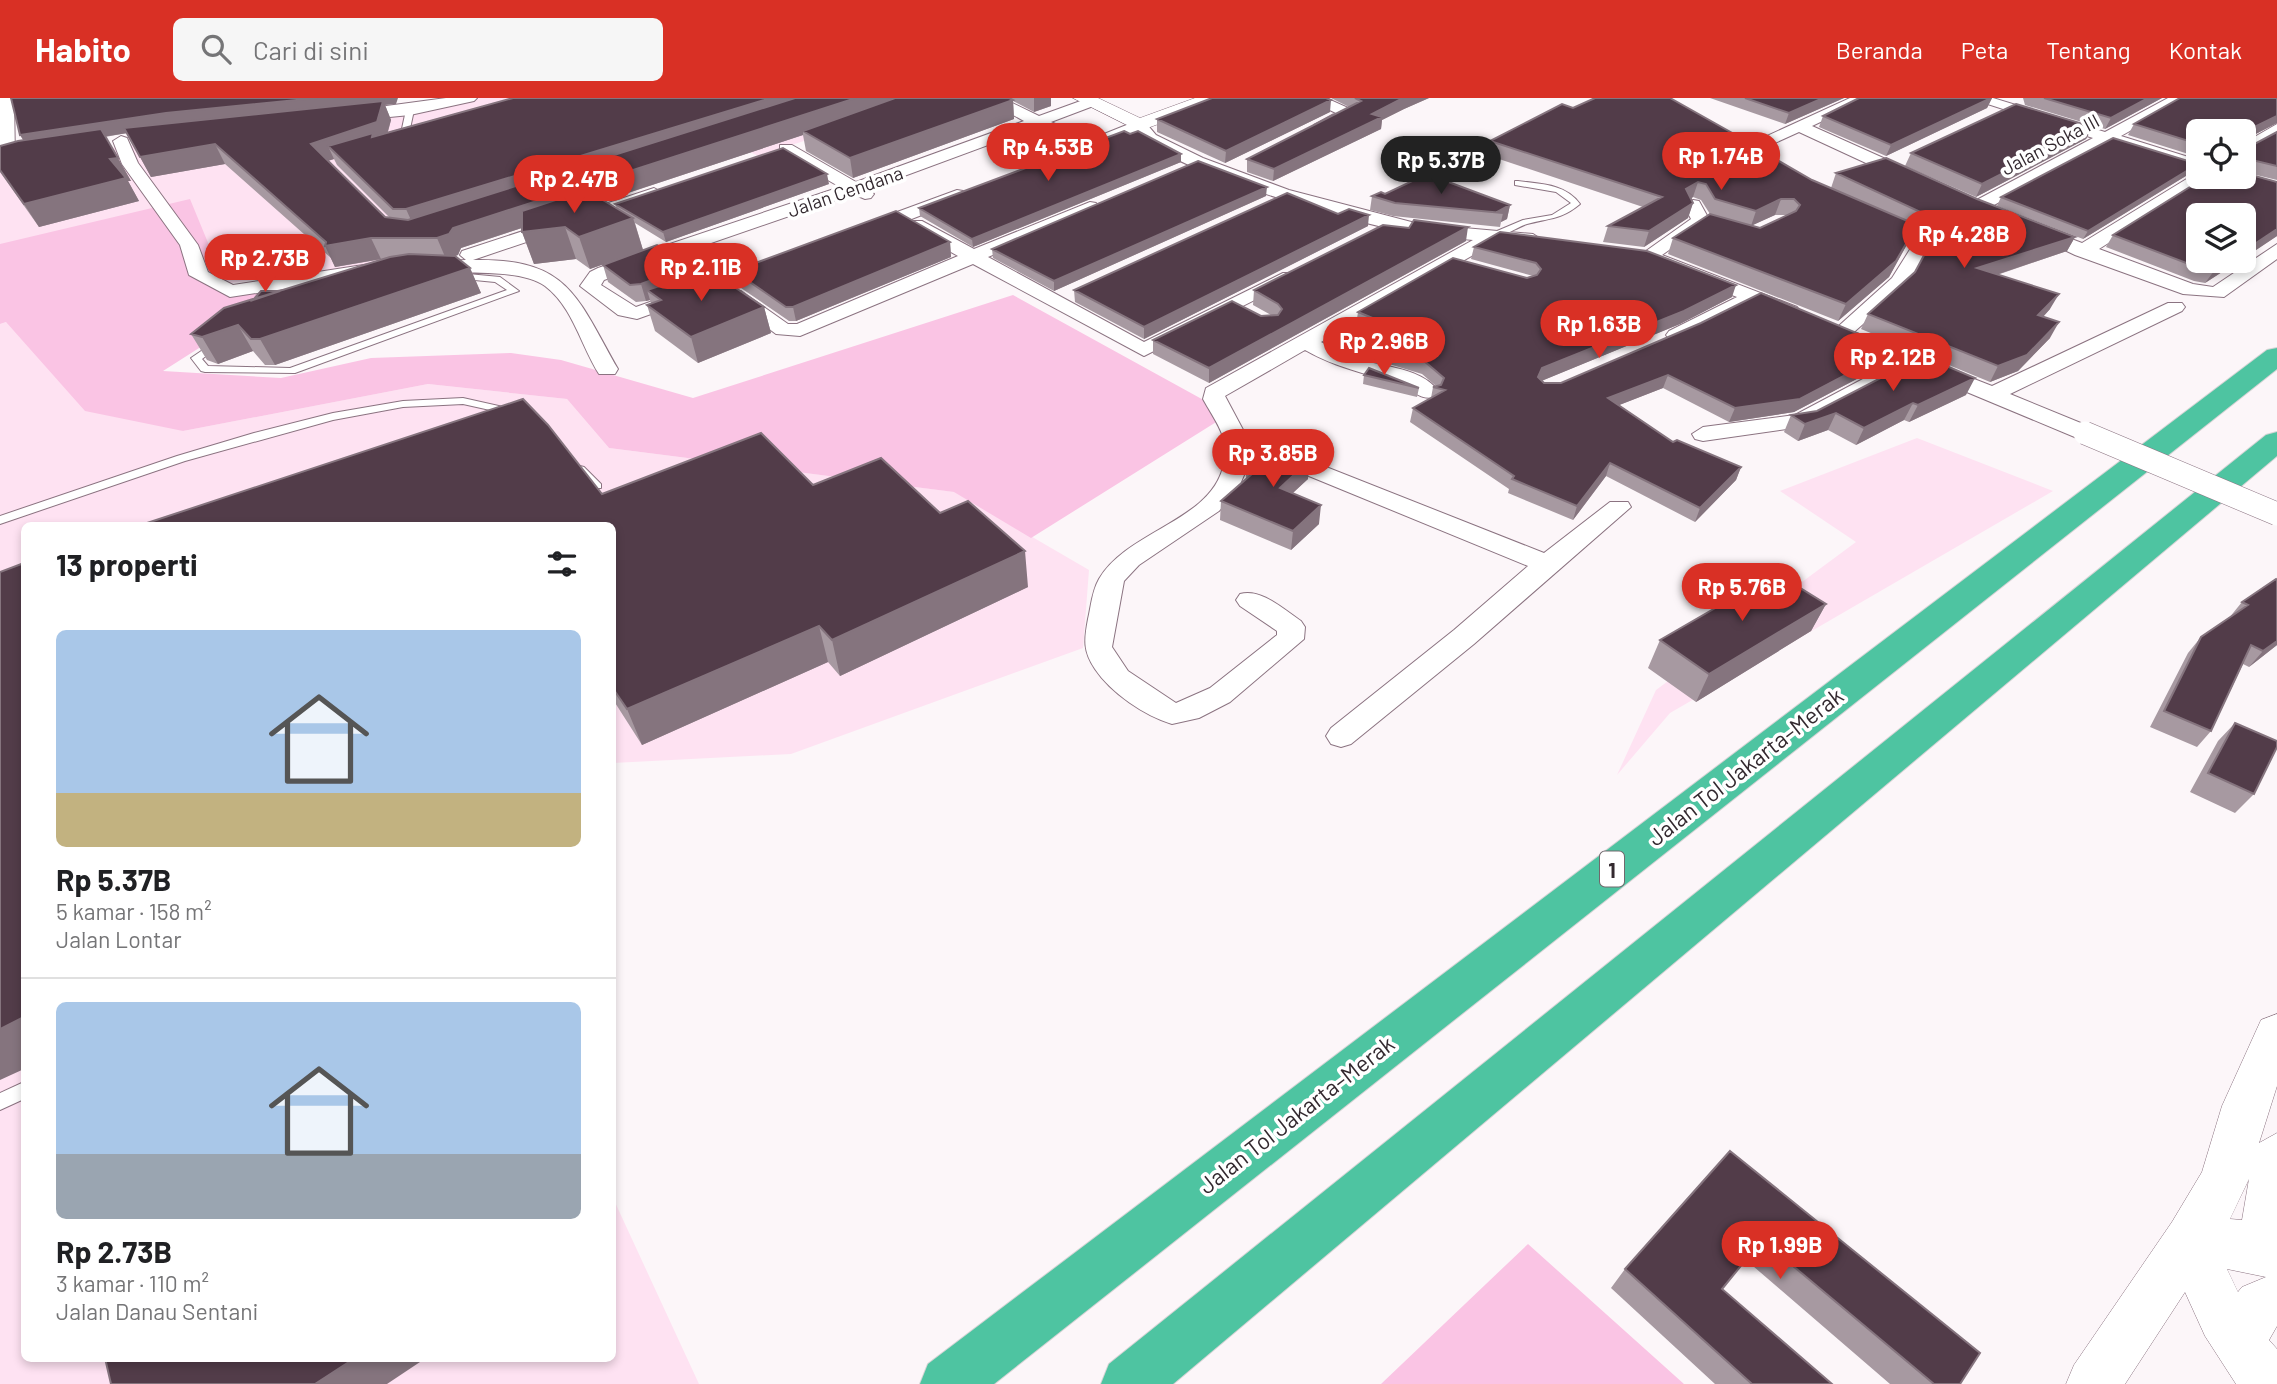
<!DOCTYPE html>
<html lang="id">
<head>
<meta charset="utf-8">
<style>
  :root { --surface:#fff; --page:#f6f6f6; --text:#202124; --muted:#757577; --line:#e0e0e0; --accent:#d93025 }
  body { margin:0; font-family:Barlow,sans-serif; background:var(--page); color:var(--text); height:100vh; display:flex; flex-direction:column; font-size:26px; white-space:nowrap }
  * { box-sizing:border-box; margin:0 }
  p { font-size:23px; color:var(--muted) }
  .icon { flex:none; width:38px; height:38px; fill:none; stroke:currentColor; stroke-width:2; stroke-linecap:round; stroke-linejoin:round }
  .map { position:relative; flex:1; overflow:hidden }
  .details { position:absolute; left:21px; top:424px; width:595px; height:840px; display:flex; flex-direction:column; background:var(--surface); border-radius:10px; box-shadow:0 4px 10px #0003 }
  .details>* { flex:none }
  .tools { position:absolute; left:2186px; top:21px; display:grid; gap:14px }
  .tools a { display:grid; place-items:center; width:70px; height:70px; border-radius:10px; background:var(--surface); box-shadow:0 4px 10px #0003; font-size:35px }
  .price { position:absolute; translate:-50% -60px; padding:0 16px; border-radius:24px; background:var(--accent); color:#fff; font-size:23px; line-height:46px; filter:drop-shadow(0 2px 4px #0008) }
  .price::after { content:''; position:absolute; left:50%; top:42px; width:21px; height:16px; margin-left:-10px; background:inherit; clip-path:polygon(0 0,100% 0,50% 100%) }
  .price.active { background:#222; color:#fff }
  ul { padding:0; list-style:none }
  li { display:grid; align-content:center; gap:14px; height:371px; padding:0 35px }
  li+li { border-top:2px solid var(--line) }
  li span { display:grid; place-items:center; height:217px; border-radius:10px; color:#555 }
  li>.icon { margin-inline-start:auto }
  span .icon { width:126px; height:126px; fill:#fffc; stroke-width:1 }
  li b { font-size:30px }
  h2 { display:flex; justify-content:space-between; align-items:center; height:84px; padding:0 35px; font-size:30px }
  header { display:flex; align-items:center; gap:42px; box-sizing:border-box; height:98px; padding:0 35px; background:var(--accent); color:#fff }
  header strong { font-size:33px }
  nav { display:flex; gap:38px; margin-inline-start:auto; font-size:24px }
  .search { width:490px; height:63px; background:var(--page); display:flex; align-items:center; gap:18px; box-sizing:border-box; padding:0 24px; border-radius:10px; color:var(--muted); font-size:26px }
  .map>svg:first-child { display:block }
  .built { fill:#fee2f2 }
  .green { fill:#fac4e4 }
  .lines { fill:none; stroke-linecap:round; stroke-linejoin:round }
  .service-casing { stroke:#8b7381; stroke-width:2 }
  .minor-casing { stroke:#8b7381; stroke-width:2 }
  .tertiary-casing { stroke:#8b7381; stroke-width:1 }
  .motorway-casing { stroke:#d6d4d5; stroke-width:2 }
  .service { fill:#fff; fill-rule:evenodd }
  .minor { fill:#fff; fill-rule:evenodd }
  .tertiary { fill:#fff; fill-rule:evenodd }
  .motorway { fill:#4ec4a1; fill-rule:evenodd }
  .minor-bridge-casing { stroke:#8b7381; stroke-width:24; stroke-linecap:butt }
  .minor-bridge { stroke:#fff; stroke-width:23 }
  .wall { fill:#a799a1; fill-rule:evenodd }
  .shaded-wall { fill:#85747e }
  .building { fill:#523c49; stroke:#85747e; stroke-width:2 }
  .labels { text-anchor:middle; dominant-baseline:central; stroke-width:7; stroke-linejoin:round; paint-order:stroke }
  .far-street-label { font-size:19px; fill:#33292f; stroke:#fff }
  .shield { fill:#fff; stroke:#70696d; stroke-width:2 }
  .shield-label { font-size:21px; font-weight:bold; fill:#33292f }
  .street-label { font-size:23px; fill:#33292f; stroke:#fff }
</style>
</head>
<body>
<header>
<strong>Habito</strong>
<div class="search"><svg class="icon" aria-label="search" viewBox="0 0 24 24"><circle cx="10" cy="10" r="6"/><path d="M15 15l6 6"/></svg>Cari di sini</div>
<nav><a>Beranda</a><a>Peta</a><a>Tentang</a><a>Kontak</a></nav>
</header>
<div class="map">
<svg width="2277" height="1286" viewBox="0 0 2277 1286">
  <rect width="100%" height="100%" fill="#fcf6f9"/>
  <path class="built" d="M454 0H935L758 58 729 43 422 142 453 163 341 171 225 186 0 146V72L50 59Z
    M6 224 183 333 428 286 567 301 609 350 955 394 1089 472 1083 550 791 656 613 665 612 427H24V1260H612L613 1100 699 1286H0V226Z
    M1917 340 2053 393 1670 615 1617 677 1656 592 1856 444 1780 393Z"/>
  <path class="green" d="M190 101 225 186 273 194 257 213 163 273 281 280 371 260 511 255 561 262 693 300 1013 197 1229 316 1031 440 954 394 609 350 567 301 428 286 183 333 85 313 6 224 0 226V146Z
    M1528 1146 1684 1286H1381Z"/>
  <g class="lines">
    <g class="service-casing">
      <path id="service" d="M410 10 414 12 408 40 404 42 400 40 406 12Z
        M1518 83C1541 86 1566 86 1580 106 1561 122 1549 120 1527 126 1515 130 1503 140 1490 140V136L1523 122 1552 117 1571 105 1556 94 1515 87V83Z
        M457 175 500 179 519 193 295 275 205 274 201 273 191 260 216 243 221 246 219 248 202 261 208 268 290 270 507 192 495 184 454 180V176Z
        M463 300 512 311 513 313 508 316 463 306 403 309 333 322 185 363 0 426V418L177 358 254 335 333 315 403 303Z
        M580 368 584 369 601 386V390H593L574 371Z
        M24 984V1001L0 1012V995Z"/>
    </g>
    <g class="minor-casing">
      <path id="minor" d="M0 0H14L15 61 7 66 0 63Z
        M446 0H477L474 3 410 17 349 23 341 18 349 13Z
        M982 0H1002L1039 18 1086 1H1096V7L1051 24 1089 42 1139 22 1145 24 1156 37 1203 60 1289 92 1419 126 1533 136 1542 142 1533 148 1496 144 1321 244C1329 248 1337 254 1345 257 1373 269 1421 267 1439 294L1436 299C1420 303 1414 292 1400 287 1367 275 1336 270 1305 252L1225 298 1249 343 1247 370 1238 391 1219 413 1139 467 1124 483 1112 549 1128 573 1176 605 1210 590 1277 537V533L1240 508 1236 502 1240 496C1261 490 1283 511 1301 523L1305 529 1304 541 1230 604 1199 620 1172 626C1145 618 1111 595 1095 571 1083 553 1084 542 1088 521 1091 508 1092 493 1099 481 1127 433 1210 423 1223 369 1231 340 1216 325 1203 301L1206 290 1473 142C1455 140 1437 139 1420 137 1363 127 1170 75 1136 34L1088 53 1037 29 869 91 874 96 871 100 865 101 853 96 604 182 601 187 636 209 766 162H780L783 166 780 170 637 221 618 217 580 188 590 174 598 170 840 89 780 55V47H792L856 84 1024 23Z
        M1304 0H1326L1357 14 1326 33H1314V27L1336 15Z
        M1850 0H1871L1812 28 1919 76 1922 80 1919 84H1907L1799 34 1722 69 1716 70 1708 65Z
        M1969 0H1993L2105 34 2168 0H2188L2121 38 2198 62V72L2108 45 1983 113H1971L1968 109 1971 105 2093 40Z
        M2277 26V38L2244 57V45Z
        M121 38 127 40 138 65 198 147 208 174 233 187 383 164 393 170 383 176 230 199 189 177 180 147 122 66 113 43Z
        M2198 74V79H2208L2206 83 2099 151 2193 186 2213 189 2277 146V161L2224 199 2183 196 2075 157 2023 132 2032 126 2082 145Z
        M654 90 663 95 660 99 473 162C568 160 576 197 618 271L615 276H599C581 248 573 209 545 188 514 165 429 182 419 169L429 163 466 162 460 157 462 153Z
        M957 92 963 93 966 97 963 101 873 136 866 138 857 132 859 128Z
        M1693 102 1699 103 1710 123 1662 157 1797 209 1800 213 1797 217H1783L1754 206 1683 241H1669L1666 237 1669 233 1737 199 1641 162 1639 158 1691 121 1684 107Z
        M1090 104 1096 105 1099 109 1096 113 988 159 1144 244 1283 175H1297L1300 179 1144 258 973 166 800 238 776 236 724 197 727 193H741L788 226H797L958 158 910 131 907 127 910 123H922L974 151Z
        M1875 113 1930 136 1932 145 1906 188 1854 234 1992 288 2168 205H2182L2185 209 2182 213 2010 296 2093 330 2096 335 2093 340H2077L1914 272 1808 328 1703 343 1695 341 1692 336 1703 329 1795 317 1895 264 1849 244 1846 239 1835 238 1832 234 1892 180 1914 145 1869 122 1866 118Z
        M1273 348 1544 455 1610 404H1628L1631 409 1474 546 1351 646 1341 649 1331 646 1326 638 1331 630 1454 532 1528 468 1265 360 1261 355 1265 350Z"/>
    </g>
    <g class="tertiary-casing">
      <path id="tertiary" d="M1073 0H1098L1140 20 1195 0H1223L1220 4 1139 33Z
        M2277 916V988L2259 1045 2277 1035V1228L2269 1242 2277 1251V1286H2236L2205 1238 2185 1194 2125 1286H2066L2074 1267 2172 1124 2202 1074 2222 1008 2261 922ZM2249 1081 2242 1122 2230 1121ZM2227 1171 2266 1179 2242 1189 2238 1194Z"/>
    </g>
    <g class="motorway-casing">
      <path id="motorway" d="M2277 250V271L994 1286H920L928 1266 2267 252Z
        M2277 334V358L1173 1286H1101L1109 1266 2266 337Z"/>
    </g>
    <use href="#service" class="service"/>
    <use href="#minor" class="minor"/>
    <use href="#tertiary" class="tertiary"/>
    <use href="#motorway" class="motorway"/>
    <g class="minor-bridge-casing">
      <path id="minor-bridge" d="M2085 335 2277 416"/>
    </g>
    <use href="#minor-bridge" class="minor-bridge"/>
  </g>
  <path class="wall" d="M513 0H1051V8L1034 14 1013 3 1014 21 853 80 806 53 803 37 604 103 617 111 615 106 829 86 666 144 635 125 643 152 692 177 764 209 771 235 698 265 655 233 647 207 651 205 650 202 646 203 636 204 608 184 603 167 631 157 590 171 576 161 534 166 522 134V130L461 150 458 157 455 158 470 170 481 195 275 267H265L253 253 218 266 207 262 191 236 280 193 383 161 335 169 331 160 225 66 151 79 127 35 105 39 131 83H128L139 103 39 129 0 74V48L23 42 20 37 396 6 385 7 391 22 388 34ZM334 61 337 67 390 120 385 119 328 63Z
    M1331 0H1429L1404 11 1382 22 1381 31 1273 83 1247 74V61L1349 9Z
    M1710 0H1844L1785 26Z
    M1859 0H1992L1987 10 1886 58 1819 29 1823 18Z
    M2015 0H2162L2105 31 2025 7 2023 0Z
    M1573 10 1734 36 1729 51 1686 67 1690 69 1812 82 1844 96 1831 90 1836 75 1977 101 2075 139 2067 153 1997 177 2050 211 2043 219 2050 240 2018 273 1990 284 1861 231 1868 216 1915 174 1934 139 1915 130 1889 179 1838 223 1668 156 1673 140 1710 116 1701 102 1693 99 1691 101 1693 105 1688 120 1644 149 1603 144 1608 128 1643 109 1487 57 1490 43ZM1775 117H1788L1760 130 1752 127Z
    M1330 14 1225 65 1157 34V21Z
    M2277 25 2250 39 2251 48 2277 34V82L2244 74V33H2198V59L2128 37 2134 26Z
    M2093 29 2086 41 1976 99 1905 68 1911 55Z
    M1130 36 1181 64 973 149 920 118 919 110Z
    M2198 65 2194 73 2083 141 1997 108 2001 99Z
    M2244 75 2277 84V138L2244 160V117H2198V163H2239L2205 185 2194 183 2106 149 2113 137 2206 79H2244Z
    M1385 96 1510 107 1507 121 1501 124 1500 129 1393 118 1370 112 1372 98Z
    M1266 98 1054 193 993 160 992 151Z
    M1338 116 1368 128 1144 241 1075 204 1074 192Z
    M1466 143 1209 285 1153 256V242L1271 217 1253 207 1254 192Z
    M950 144 951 159 796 223H789L738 188 734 173Z
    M1474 149 1732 199 1680 226 1541 283 1544 285H1561L1701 225 1889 264 1794 314 1729 324 1663 290 1619 307 1673 344 1741 369 1736 382 1695 424 1606 378 1573 422 1508 395 1509 391 1410 324 1413 310 1431 300 1433 289 1436 288 1422 276 1379 263 1381 250 1392 242 1356 227 1358 214 1533 178 1471 161Z
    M1364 277 1419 290 1417 299 1363 286Z
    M1966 297 1909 324 1904 322 1856 347 1828 332 1798 343 1784 334 1791 317Z
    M1246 362 1308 381 1292 395 1319 426 1291 452 1220 422 1221 403 1246 381Z
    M813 387 940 415 1028 489 840 578 828 564 642 647 612 600V427L602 396Z
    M2277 482V547L2249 569 2243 566 2211 633 2197 649 2150 629 2188 555 2201 539 2229 520 2242 504Z
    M1826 506 1811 533 1696 604 1648 570 1660 542Z
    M2235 625 2254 696 2235 715 2190 694 2218 643Z
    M1730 1053 1960 1286H1890L1746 1162 1722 1191 1832 1286H1715L1611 1190 1625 1171Z"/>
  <path class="shaded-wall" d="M317 0H398L396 6 385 7 391 22 385 43 328 48 334 61 320 65 311 46 174 28 29 50 20 37 166 15Z
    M771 0H835L415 131 406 111Z
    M856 0H916L803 33V37L461 150 458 157 446 161 437 140 453 130Z
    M1034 0H1051V8L1034 14Z
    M1403 0H1429L1404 11 1382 22 1381 31 1273 83 1274 71 1372 16Z
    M1823 0H1844L1785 26 1789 15Z
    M1991 0H1992L1987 10 1886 58 1891 47Z
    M2148 0H2162L2105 31 2111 20Z
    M1013 2 1014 21 853 80 850 60Z
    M1331 2 1330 14 1225 65 1226 53Z
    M2277 18V25L2244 42 2250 31Z
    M2093 29 2086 41 1976 99 1982 86Z
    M1734 36 1729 51 1677 71 1674 79 1682 55Z
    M215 46 225 66 151 79 140 59Z
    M1181 56V64L973 149 972 141Z
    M118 60 131 83H128L139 103 39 129 24 106 110 61Z
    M2252 62 2245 73 2244 74V64Z
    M2198 66 2194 73 2083 141 2088 133Z
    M827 76 829 86 666 144 663 134Z
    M1698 84 1693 99 1681 106 1686 91Z
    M1267 89 1266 98 1054 193V183Z
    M1781 101 1775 117 1751 128 1756 113Z
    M1693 105 1688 120 1644 149 1649 133Z
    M1510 107 1507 121 1501 124 1503 115H1497Z
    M1369 117 1368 128 1144 241V229Z
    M633 120 643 152 590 171 579 139Z
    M1917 127 1909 143 1889 179 1838 223 1846 206Z
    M565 129 576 161 534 166 522 134Z
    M1468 129 1466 143 1209 285V270Z
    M2277 131V138L2244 160V153Z
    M2075 139 2067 153 1969 186 1977 170Z
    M371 140 381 161 335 169 325 148Z
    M950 144 951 159 796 223 793 209Z
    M2229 163H2239L2205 185 2214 173Z
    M690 168 694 186 647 192 650 202 646 203 641 186Z
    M470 170 481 195 275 267 260 241Z
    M1736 187 1732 199 1680 226 1539 284 1538 279 1542 270Z
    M2059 196 2050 211 2030 233 2038 217Z
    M764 209 771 235 698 265 691 239Z
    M2059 224 2050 240 2018 273 1990 284 1998 268Z
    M238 227 253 253 218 266 202 239Z
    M1895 251 1889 264 1794 314 1729 324 1735 310Z
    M1668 277 1663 290 1604 313 1608 300Z
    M1975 280 1966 297 1909 324 1918 307Z
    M1913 305 1904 322 1856 347 1864 330Z
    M1836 315 1828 332 1798 343 1805 326Z
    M1310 362 1308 381 1278 409 1280 390Z
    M1610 365 1606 378 1573 422 1577 408Z
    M1741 369 1736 382 1695 424 1700 410Z
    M1321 407 1319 426 1291 452 1293 433Z
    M1025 453 1028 489 840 578 832 542Z
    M1826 506 1811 533 1696 604 1709 576Z
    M819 528 828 564 642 647 627 611Z
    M2277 543V547L2249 569 2263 553Z
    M24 919V971L0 982V931Z
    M355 1260H426L387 1286H315Z"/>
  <path class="building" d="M11 0H317L166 15 20 37Z
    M513 0H771L406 111H393L328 48 373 35 372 39Z
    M795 0H856L453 130 449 136 437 140H371L325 148 326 144 215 46 140 59 124 30 383 3 377 24 311 46 385 119 408 122Z
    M895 0H1009L1013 2 850 60 803 33Z
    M1212 0H1326L1331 2 1226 53 1157 21Z
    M1355 0H1403L1372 16 1382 19 1274 71 1247 61 1361 3Z
    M1595 0H1670L1734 36 1682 55 1678 64 1690 69 1751 47 1812 82 1917 127 1896 163 1846 206 1673 140 1710 116 1760 130 1796 113 1800 107 1794 101H1781L1756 113 1715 101 1706 86 1698 84 1686 91 1693 105 1649 133 1608 128 1662 99 1490 43 1562 6 1573 10Z
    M1745 0H1823L1789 15Z
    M1859 0H1991L1891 47 1823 18Z
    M2044 0H2148L2111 20Z
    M2180 0H2277V18L2250 31 2251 48 2277 34V68L2252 62 2244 64V33H2198V46L2134 26Z
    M2016 6 2093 29 1982 86 1911 55Z
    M101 31 118 60 110 61 126 80 24 106 0 72V48L18 43Z
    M1124 33 1130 36 1138 33 1181 56 972 141 919 110Z
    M2113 40 2198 66 2088 133 2001 99Z
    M783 50 827 76 663 134 615 106Z
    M1886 60 1977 101 2075 139 1977 170 2059 196 2038 217 2059 224 2027 257 1998 268 1868 216 1915 174 1942 124 1836 75Z
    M1198 63 1267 89 1054 183 992 151Z
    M2244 75 2277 84V131L2244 153V117H2198V163H2229L2214 173 2202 171 2113 137 2206 79H2244Z
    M1427 76 1510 107 1497 114 1503 115 1395 105 1372 98 1381 94 1385 96Z
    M586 92 633 120 579 139 565 129 522 134V113Z
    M1287 95 1338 116 1349 111 1369 117 1144 229 1074 192Z
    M896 113 950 144 793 209H786L734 173Z
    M1414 122 1468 129 1209 270 1153 242 1232 203 1261 218 1278 217 1282 211 1278 206 1254 192 1383 127 1409 130Z
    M1500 134 1647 153 1736 187 1684 213 1542 270 1538 279 1544 285H1561L1701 225 1761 195 1895 251 1800 301 1735 310 1668 277 1608 300 1673 344 1677 342 1741 369 1700 410 1610 365 1577 408 1512 381 1514 378 1413 310 1445 292 1433 289 1441 287 1444 280 1424 263 1381 250 1404 233 1358 214 1453 160 1527 180 1537 177 1541 171 1536 165 1474 149Z
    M657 147 690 168 641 186 630 187 603 167Z
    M409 156 455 158 470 170 260 241H251L238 227 202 239 191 236 224 210 390 159Z
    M709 172 764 209 691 239 647 207 661 202 647 192Z
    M261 193H280L253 202Z
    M1923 258 1975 280 1918 307 1913 305 1864 330 1836 315 1805 326 1791 317 1817 313Z
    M1369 270 1419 290 1364 277Z
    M523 301 548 327 602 396 761 335 813 387 881 360 940 415 968 403 1025 453 832 542 819 528 627 611 612 589V427H141Z
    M1264 343 1310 362 1280 390 1321 407 1293 433 1221 403 1261 368 1246 362Z
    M24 465V919L0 931V474Z
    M1776 475 1826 506 1709 576 1660 542Z
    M2276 481 2277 482V543L2263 553 2251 547 2211 633 2164 613 2201 539 2248 507 2242 504Z
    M2235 625 2277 643V649L2254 696 2208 675Z
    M1730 1053 1980 1255 1960 1286H1934L1762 1142 1722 1191 1832 1286H1752L1625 1171Z
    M105 1260H355L315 1286H111Z"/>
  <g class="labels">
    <g class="far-street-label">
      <text transform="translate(2050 46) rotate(-28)">Jalan Soka III</text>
      <text transform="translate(845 93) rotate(-19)">Jalan Cendana</text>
    </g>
    <rect class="shield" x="1600" y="753.5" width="24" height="35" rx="5"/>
    <g class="shield-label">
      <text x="1612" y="771">1</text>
    </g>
    <g class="street-label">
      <text transform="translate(1745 668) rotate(-38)">Jalan Tol Jakarta–Merak</text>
      <text transform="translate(1296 1016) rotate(-38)">Jalan Tol Jakarta–Merak</text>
    </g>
  </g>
</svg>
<div class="tools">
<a><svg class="icon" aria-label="locate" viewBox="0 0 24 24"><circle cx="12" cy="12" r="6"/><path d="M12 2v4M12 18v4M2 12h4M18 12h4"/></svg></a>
<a><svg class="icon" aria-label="layers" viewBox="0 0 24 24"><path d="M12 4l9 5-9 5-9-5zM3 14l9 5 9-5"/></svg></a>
</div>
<b class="price" style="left:1048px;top:85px">Rp 4.53B</b>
<b class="price" style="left:1721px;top:94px">Rp 1.74B</b>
<b class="price active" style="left:1441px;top:98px">Rp 5.37B</b>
<b class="price" style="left:574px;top:117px">Rp 2.47B</b>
<b class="price" style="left:1964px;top:172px">Rp 4.28B</b>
<b class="price" style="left:265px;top:196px">Rp 2.73B</b>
<b class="price" style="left:701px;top:205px">Rp 2.11B</b>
<b class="price" style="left:1599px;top:262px">Rp 1.63B</b>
<b class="price" style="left:1384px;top:279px">Rp 2.96B</b>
<b class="price" style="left:1893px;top:295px">Rp 2.12B</b>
<b class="price" style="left:1273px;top:391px">Rp 3.85B</b>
<b class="price" style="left:1742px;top:525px">Rp 5.76B</b>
<b class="price" style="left:1780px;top:1183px">Rp 1.99B</b>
<section class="details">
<h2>13 properti<svg class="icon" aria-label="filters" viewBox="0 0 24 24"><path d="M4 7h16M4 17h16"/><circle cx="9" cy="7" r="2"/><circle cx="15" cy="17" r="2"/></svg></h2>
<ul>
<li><span style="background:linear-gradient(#a9c7e8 75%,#c2b280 0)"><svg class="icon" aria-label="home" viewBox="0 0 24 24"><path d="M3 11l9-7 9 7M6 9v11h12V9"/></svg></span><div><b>Rp 5.37B</b><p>5 kamar · 158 m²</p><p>Jalan Lontar</p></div></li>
<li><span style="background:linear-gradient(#a9c7e8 70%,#9aa5b1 0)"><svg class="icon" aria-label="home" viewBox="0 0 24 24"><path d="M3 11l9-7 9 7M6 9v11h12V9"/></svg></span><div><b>Rp 2.73B</b><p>3 kamar · 110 m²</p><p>Jalan Danau Sentani</p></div></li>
</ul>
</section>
</div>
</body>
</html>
